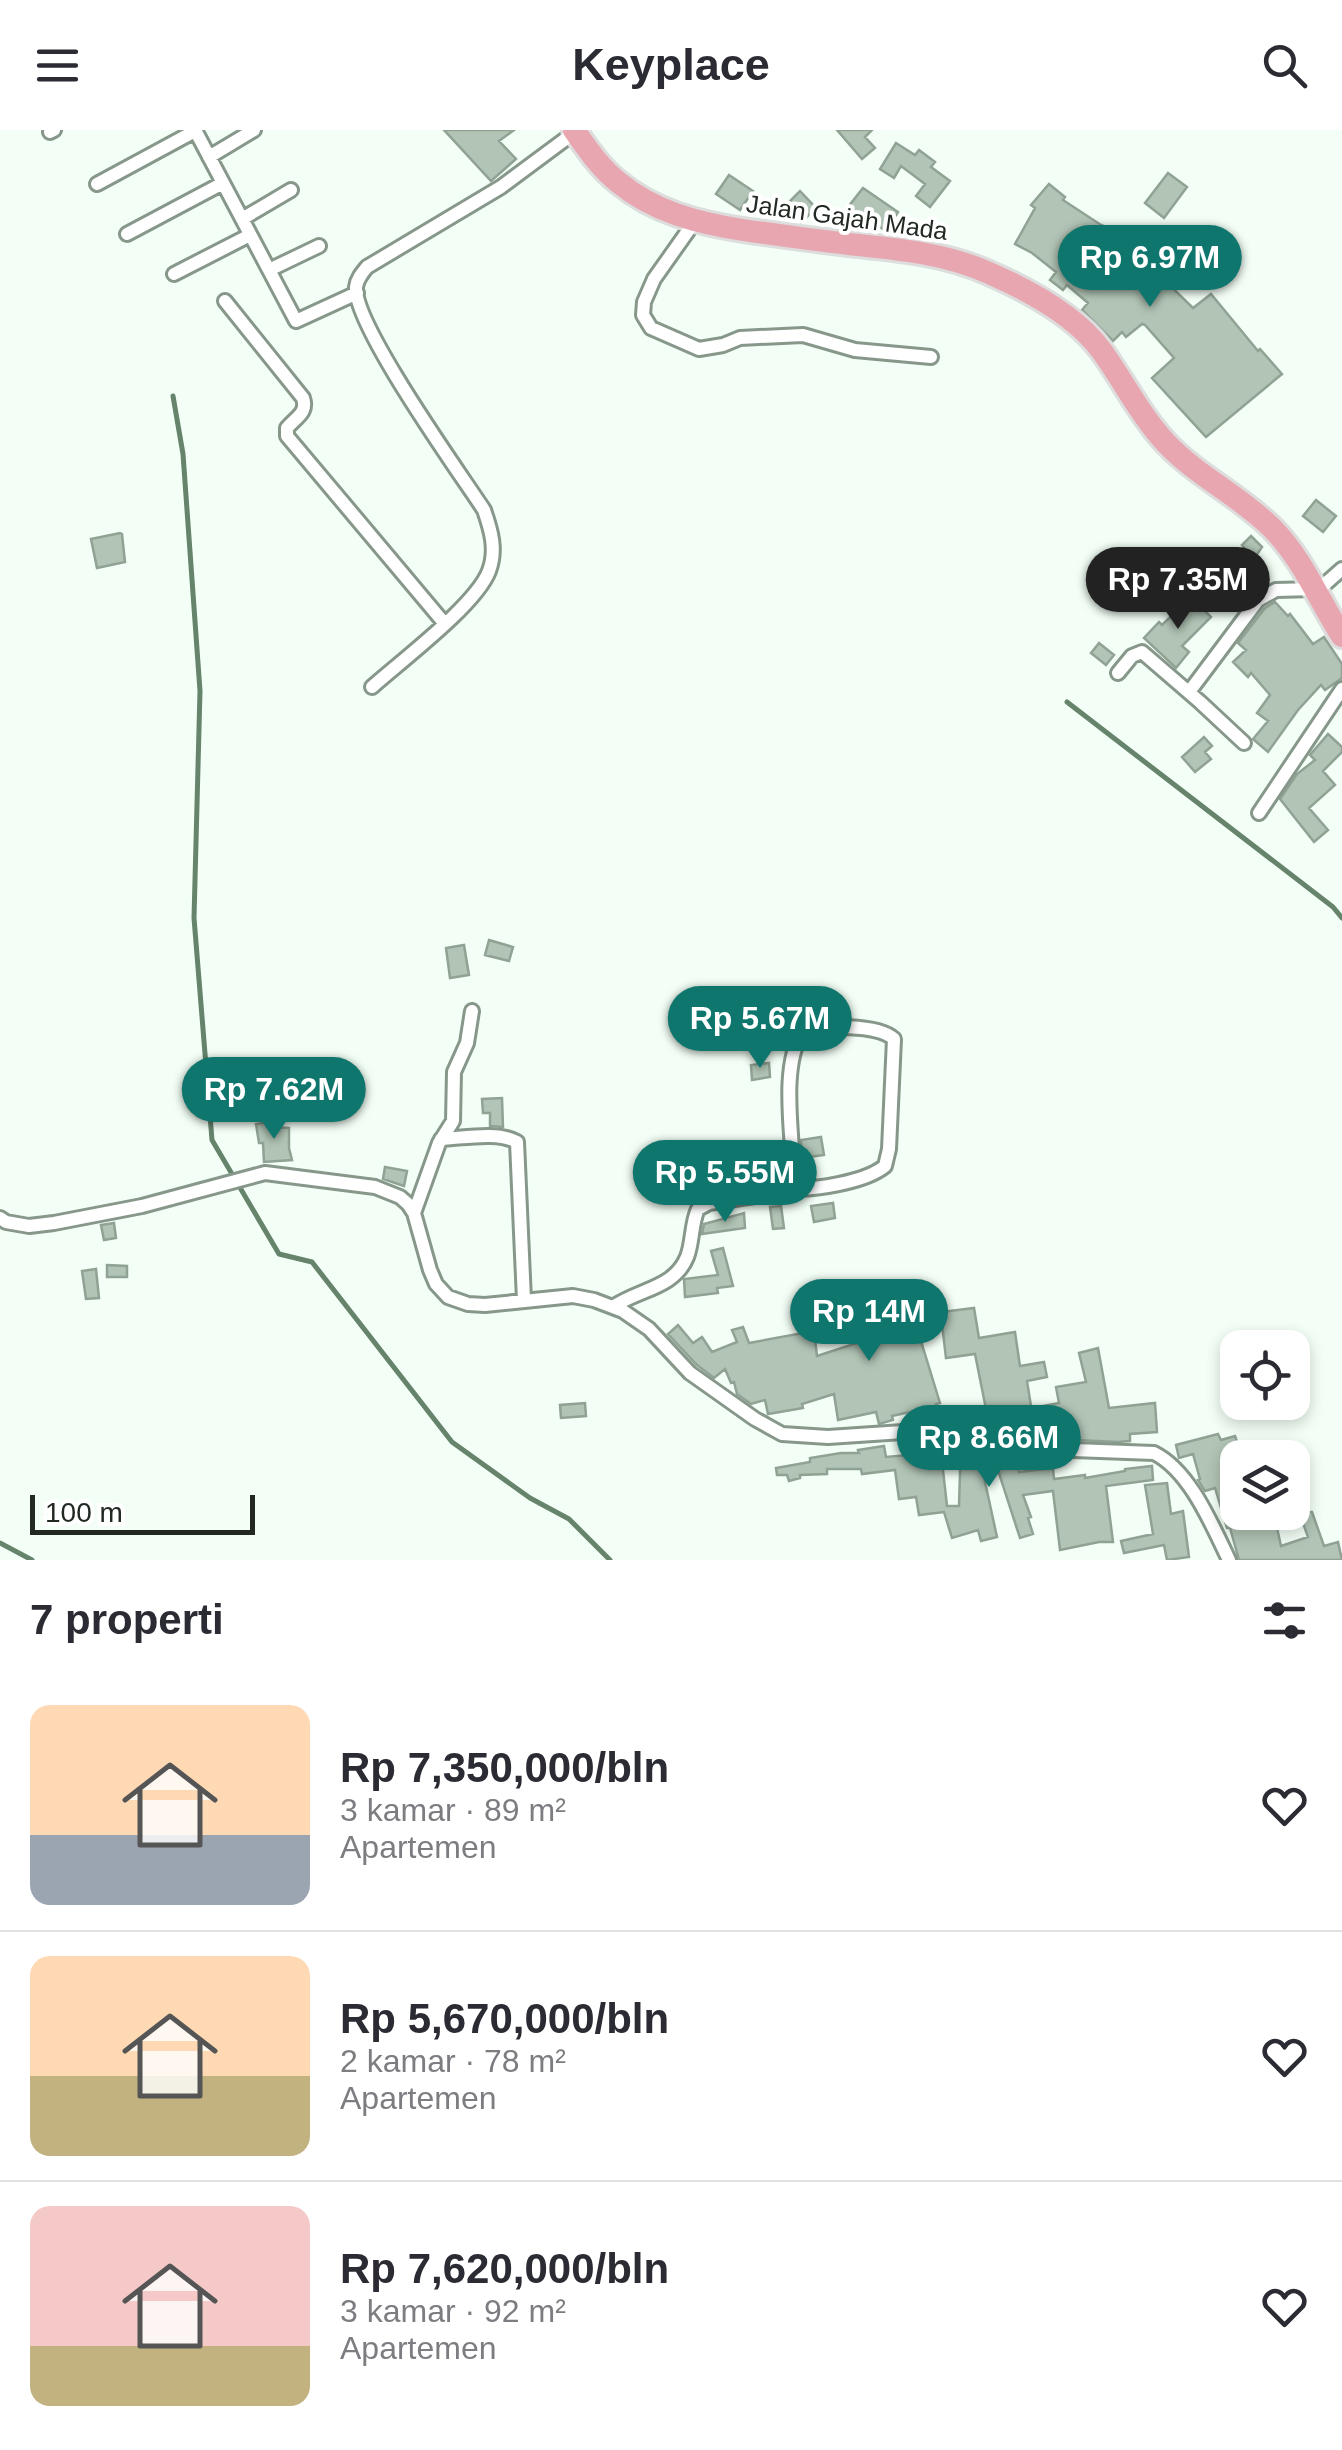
<!DOCTYPE html>
<html lang="id">
<head>
<meta charset="utf-8">
<style>
  :root { --surface:#fff; --page:#f7f7f7; --text:#2b2b33; --muted:#7c7c81; --line:#e1e1e2; --accent:#0f766e }
  body { margin:0; font-family:Helvetica,sans-serif; background:var(--page); color:var(--text); height:100vh; display:flex; flex-direction:column; font-size:38px; white-space:nowrap }
  * { box-sizing:border-box; margin:0 }
  p { font-size:32px; color:var(--muted) }
  .icon { flex:none; width:55px; height:55px; fill:none; stroke:currentColor; stroke-width:2; stroke-linecap:round; stroke-linejoin:round }
  .map { position:relative; height:1430px; overflow:hidden }
  .side { display:flex; flex-direction:column; background:var(--surface); flex:1 }
  .side>* { flex:none }
  .controls { position:absolute; left:1220px; top:1200px; display:grid; gap:20px }
  .controls a { display:grid; place-items:center; width:90px; height:90px; border-radius:20px; background:var(--surface); box-shadow:0 5px 15px #0003; font-size:50px }
  .scale { position:absolute; left:30px; bottom:25px; width:225px; box-sizing:border-box; padding-left:10px; border:5px solid #222923; border-top:0; font-size:28px; line-height:35px; white-space:nowrap; color:#222923; -webkit-text-stroke:8px #fff; paint-order:stroke }
  .price { position:absolute; translate:-50% -85px; padding:0 22px; border-radius:35px; background:var(--accent); color:#fff; font-size:32px; line-height:65px; filter:drop-shadow(0 2px 5px #0008) }
  .price::after { content:''; position:absolute; left:50%; top:60px; width:30px; height:22px; margin-left:-15px; background:inherit; clip-path:polygon(0 0,100% 0,50% 100%) }
  .price.on { background:#222; color:#fff }
  ul { padding:0; list-style:none }
  li { display:flex; align-items:center; gap:30px; height:250px; padding:0 30px }
  li+li { border-top:2px solid var(--line) }
  li span { display:grid; place-items:center; flex:none; width:280px; height:200px; border-radius:20px; color:#555 }
  li>.icon { margin-inline-start:auto }
  span .icon { width:120px; height:120px; fill:#fffc; stroke-width:1 }
  li b { font-size:42px }
  h2 { display:flex; justify-content:space-between; align-items:center; height:120px; padding:0 30px; font-size:42px }
  header { display:flex; justify-content:space-between; align-items:center; height:130px; padding:0 30px; background:var(--surface); font-size:45px; font-weight:700 }
  .map>svg:first-child { display:block }
  .lines { fill:none; stroke-linecap:round; stroke-linejoin:round }
  .stream { stroke:#66836c; stroke-width:5 }
  .building { fill:#b1c4b5; stroke:#90a294; stroke-width:2.5 }
  .minor-casing { stroke:#87988b; stroke-width:18 }
  .trunk-casing { stroke:#dcdddc; stroke-width:28 }
  .minor { stroke:#fff; stroke-width:12 }
  .trunk { stroke:#e8a7b0; stroke-width:22 }
  .labels { text-anchor:middle; dominant-baseline:central; stroke-width:8; stroke-linejoin:round; paint-order:stroke }
  .street-label { font-size:25px; fill:#222923; stroke:#fff }
</style>
</head>
<body>
<header><svg class="icon" aria-label="menu" viewBox="0 0 24 24"><path d="M4 6h16M4 12h16M4 18h16"/></svg>Keyplace<svg class="icon" aria-label="search" viewBox="0 0 24 24"><circle cx="10" cy="10" r="6"/><path d="M15 15l6 6"/></svg></header>
<div class="map">
<svg width="1342" height="1430" viewBox="0 0 1342 1430">
  <rect width="100%" height="100%" fill="#f3fff6"/>
  <g class="lines">
    <path class="stream" d="M173 266 183 324 200 561 194 788 212 1010 279 1124 312 1132 452 1312 530 1368 569 1389 610 1430
      M1067 572 1333 777 1342 788
      M0 1413 32 1430"/>
  </g>
  <path class="building" d="M444 0H514L499 11 516 29 491 51Z
    M837 0H872L865 7 875 18 862 29Z
    M896 13 915 25 919 20 935 32 931 37 950 51 930 77 916 66 925 54 901 36 894 48 880 39Z
    M1168 43 1187 57 1164 88 1145 73Z
    M729 45 753 61 740 80 716 64Z
    M1049 54 1065 67 1063 70 1101 95 1154 117 1159 111 1171 123 1154 140 1193 178 1211 164 1258 221 1260 219 1282 244 1206 307 1152 248 1174 228 1145 195 1142 194 1126 207 1122 202 1113 211 1082 180 1088 173 1067 155 1063 160 1050 150 1056 142 1032 123 1015 114 1035 78 1031 75Z
    M863 58 898 82 886 101 848 77Z
    M800 61 816 78 801 93 785 76Z
    M1316 370 1336 386 1323 402 1303 386Z
    M120 403 122 404 125 432 97 438 91 409Z
    M1251 406 1262 417 1248 438 1237 432 1244 417 1242 415Z
    M1191 467 1211 487 1182 516 1189 522 1176 538 1144 508 1159 492 1162 495Z
    M1275 472 1288 486 1290 484 1313 514 1324 507 1342 534V548L1325 560 1321 555 1298 580 1268 622 1253 609 1268 591 1257 583 1270 565 1251 543 1248 547 1233 532 1246 520 1238 513 1265 478Z
    M1099 513 1114 525 1106 535 1091 523Z
    M1328 604 1342 617V622L1323 641 1335 655 1309 678 1328 700 1314 712 1280 669 1297 644 1315 630 1310 625Z
    M1204 607 1212 616 1205 622 1211 629 1195 642 1182 627Z
    M489 810 513 817 509 831 485 825Z
    M464 815 469 845 450 848 446 818Z
    M769 933 770 947 752 950 751 935Z
    M502 968 503 997 490 996V983H483L482 969Z
    M270 992 271 997 289 998V1018L292 1030 264 1032 263 1013H259L256 994Z
    M821 1007 824 1025 802 1028 801 1010Z
    M385 1037 407 1041 404 1056 383 1049Z
    M833 1073 835 1088 814 1092 811 1076Z
    M781 1076 784 1098 773 1099 770 1077Z
    M744 1083 745 1098 702 1104 704 1094Z
    M114 1093 116 1108 104 1110 101 1095Z
    M723 1118 733 1156 717 1158 718 1163 685 1167 684 1149 718 1145 711 1121Z
    M107 1135 127 1136V1147H107Z
    M96 1139 99 1168 86 1169 82 1141Z
    M908 1163 911 1172 934 1166 939 1181 942 1182 974 1178 979 1208 1015 1202 1020 1236 1044 1232 1047 1247 1027 1251 1031 1276 986 1279 975 1224 946 1228 942 1194 917 1198 940 1273 936 1274 938 1290 924 1291 923 1279 892 1286 893 1290 879 1294 876 1282 838 1290 834 1264 802 1274 803 1278 768 1284 765 1270 751 1274 737 1264 734 1252 731 1253 725 1239 714 1248 697 1235 668 1204 678 1195 693 1213 702 1207 712 1222 737 1212 732 1200 743 1197 749 1213 814 1201 817 1226 857 1213 852 1200 876 1191 869 1171 883 1166 884 1170Z
    M1098 1218 1109 1278 1155 1273 1157 1302 1130 1304V1311L1117 1312 1057 1309 1056 1306 1042 1308 1024 1303 1022 1280 1059 1273 1056 1257 1086 1252 1079 1223Z
    M585 1273 586 1286 561 1288 560 1275Z
    M1218 1304 1221 1310 1235 1306 1240 1320 1238 1321V1348L1230 1351 1238 1382 1243 1386 1274 1384 1281 1416 1308 1407 1299 1382H1312L1324 1416 1338 1412 1342 1430H1239L1230 1398H1227L1215 1358 1205 1361 1198 1350 1200 1349 1193 1324 1179 1328 1176 1315Z
    M961 1310 974 1312 973 1318 989 1316 990 1325 1018 1323 1019 1342 1053 1338 1054 1349 1085 1345V1348L1125 1341V1339L1152 1336 1153 1350 1106 1356 1113 1412H1099L1060 1420 1053 1361 1023 1365 1031 1387 1028 1388 1033 1404 1020 1408 996 1334 982 1338 997 1407 981 1411 978 1400 952 1408 944 1382 919 1385 916 1367 899 1369 895 1340 862 1344 861 1339H827V1344L800 1345V1348L789 1351 787 1345H777L776 1338 810 1332V1328L841 1323H859L858 1320 884 1316 886 1327 941 1322 947 1376H959Z
    M1167 1353 1171 1384 1183 1381 1189 1427 1167 1430 1164 1415 1124 1423 1121 1411 1153 1404 1145 1355Z"/>
  <g class="lines">
    <g class="minor-casing">
      <path id="minor" d="M195 0 296 191 357 163
        M50 2 54 0
        M209 27 254 0
        M97 54 195 1
        M242 89 291 60
        M695 91 654 149 644 172 643 185 651 198 699 219 723 215 740 208 803 205 855 220 931 227
        M127 104 223 53
        M269 140 319 116
        M174 144 250 105
        M225 171 303 268C308 283 296 287 287 298V306L445 494
        M1316 462 1342 439
        M1118 543 1132 526 1142 522 1200 572 1244 613
        M372 557C401 531 476 475 489 441 497 420 491 400 484 380 459 342 353 194 356 157 357 149 362 143 367 137L501 57 575 2
        M1189 562 1258 470 1276 460 1315 459
        M1259 683 1342 559
        M441 1009C464 1008 498 1001 517 1012L524 1170
        M414 1083 439 1013 453 991 454 942 467 913 472 881
        M0 1088 6 1092 29 1096 54 1093 142 1076 265 1043 375 1057 400 1067 408 1074 414 1083 430 1140 436 1154 448 1167 468 1174 485 1175 573 1166 594 1170 623 1181 649 1199 690 1243 755 1289 782 1304 828 1307 948 1299 978 1302 1046 1319 1154 1323C1190 1341 1212 1395 1229 1430
        M613 1177C638 1159 674 1159 687 1127 693 1112 691 1094 698 1079L709 1073 782 1062 791 1055 793 1039C792 998 781 938 802 902 822 895 878 894 894 909L889 1019 885 1036C866 1052 812 1061 788 1058"/>
    </g>
    <g class="trunk-casing">
      <path id="trunk" d="M574 0C587 18 600 38 618 52 654 82 698 93 743 100 778 105 814 110 849 114 896 119 945 123 989 143 1028 160 1075 185 1101 220 1123 250 1140 285 1166 313 1197 346 1240 366 1272 398 1303 429 1319 471 1342 506"/>
    </g>
    <use href="#minor" class="minor"/>
    <use href="#trunk" class="trunk"/>
  </g>
  <g class="labels">
    <g class="street-label">
      <text transform="translate(847 87) rotate(8)">Jalan Gajah Mada</text>
    </g>
  </g>
</svg>
<div class="controls">
<a><svg class="icon" aria-label="locate" viewBox="0 0 24 24"><circle cx="12" cy="12" r="6"/><path d="M12 2v4M12 18v4M2 12h4M18 12h4"/></svg></a>
<a><svg class="icon" aria-label="layers" viewBox="0 0 24 24"><path d="M12 4l9 5-9 5-9-5zM3 14l9 5 9-5"/></svg></a>
</div>
<div class="scale">100 m</div>
<b class="price" style="left:1150px;top:180px">Rp 6.97M</b>
<b class="price on" style="left:1178px;top:502px">Rp 7.35M</b>
<b class="price" style="left:760px;top:941px">Rp 5.67M</b>
<b class="price" style="left:274px;top:1012px">Rp 7.62M</b>
<b class="price" style="left:725px;top:1095px">Rp 5.55M</b>
<b class="price" style="left:869px;top:1234px">Rp 14M</b>
<b class="price" style="left:989px;top:1360px">Rp 8.66M</b>
</div>
<section class="side">
<h2>7 properti<svg class="icon" aria-label="filters" viewBox="0 0 24 24"><path d="M4 7h16M4 17h16"/><circle cx="9" cy="7" r="2"/><circle cx="15" cy="17" r="2"/></svg></h2>
<ul>
<li><span style="background:linear-gradient(#ffd9b3 65%,#9aa5b1 0)"><svg class="icon" aria-label="home" viewBox="0 0 24 24"><path d="M3 11l9-7 9 7M6 9v11h12V9"/></svg></span><div><b>Rp 7,350,000/bln</b><p>3 kamar · 89 m²</p><p>Apartemen</p></div><svg class="icon" aria-label="heart" viewBox="0 0 24 24"><path d="M12 20l-8-8c-3-5 5-10 8-4 3-6 11-1 8 4z"/></svg></li>
<li><span style="background:linear-gradient(#ffd9b3 60%,#c2b280 0)"><svg class="icon" aria-label="home" viewBox="0 0 24 24"><path d="M3 11l9-7 9 7M6 9v11h12V9"/></svg></span><div><b>Rp 5,670,000/bln</b><p>2 kamar · 78 m²</p><p>Apartemen</p></div><svg class="icon" aria-label="heart" viewBox="0 0 24 24"><path d="M12 20l-8-8c-3-5 5-10 8-4 3-6 11-1 8 4z"/></svg></li>
<li><span style="background:linear-gradient(#f6c9c9 70%,#c2b280 0)"><svg class="icon" aria-label="home" viewBox="0 0 24 24"><path d="M3 11l9-7 9 7M6 9v11h12V9"/></svg></span><div><b>Rp 7,620,000/bln</b><p>3 kamar · 92 m²</p><p>Apartemen</p></div><svg class="icon" aria-label="heart" viewBox="0 0 24 24"><path d="M12 20l-8-8c-3-5 5-10 8-4 3-6 11-1 8 4z"/></svg></li>
</ul>
</section>
</body>
</html>
